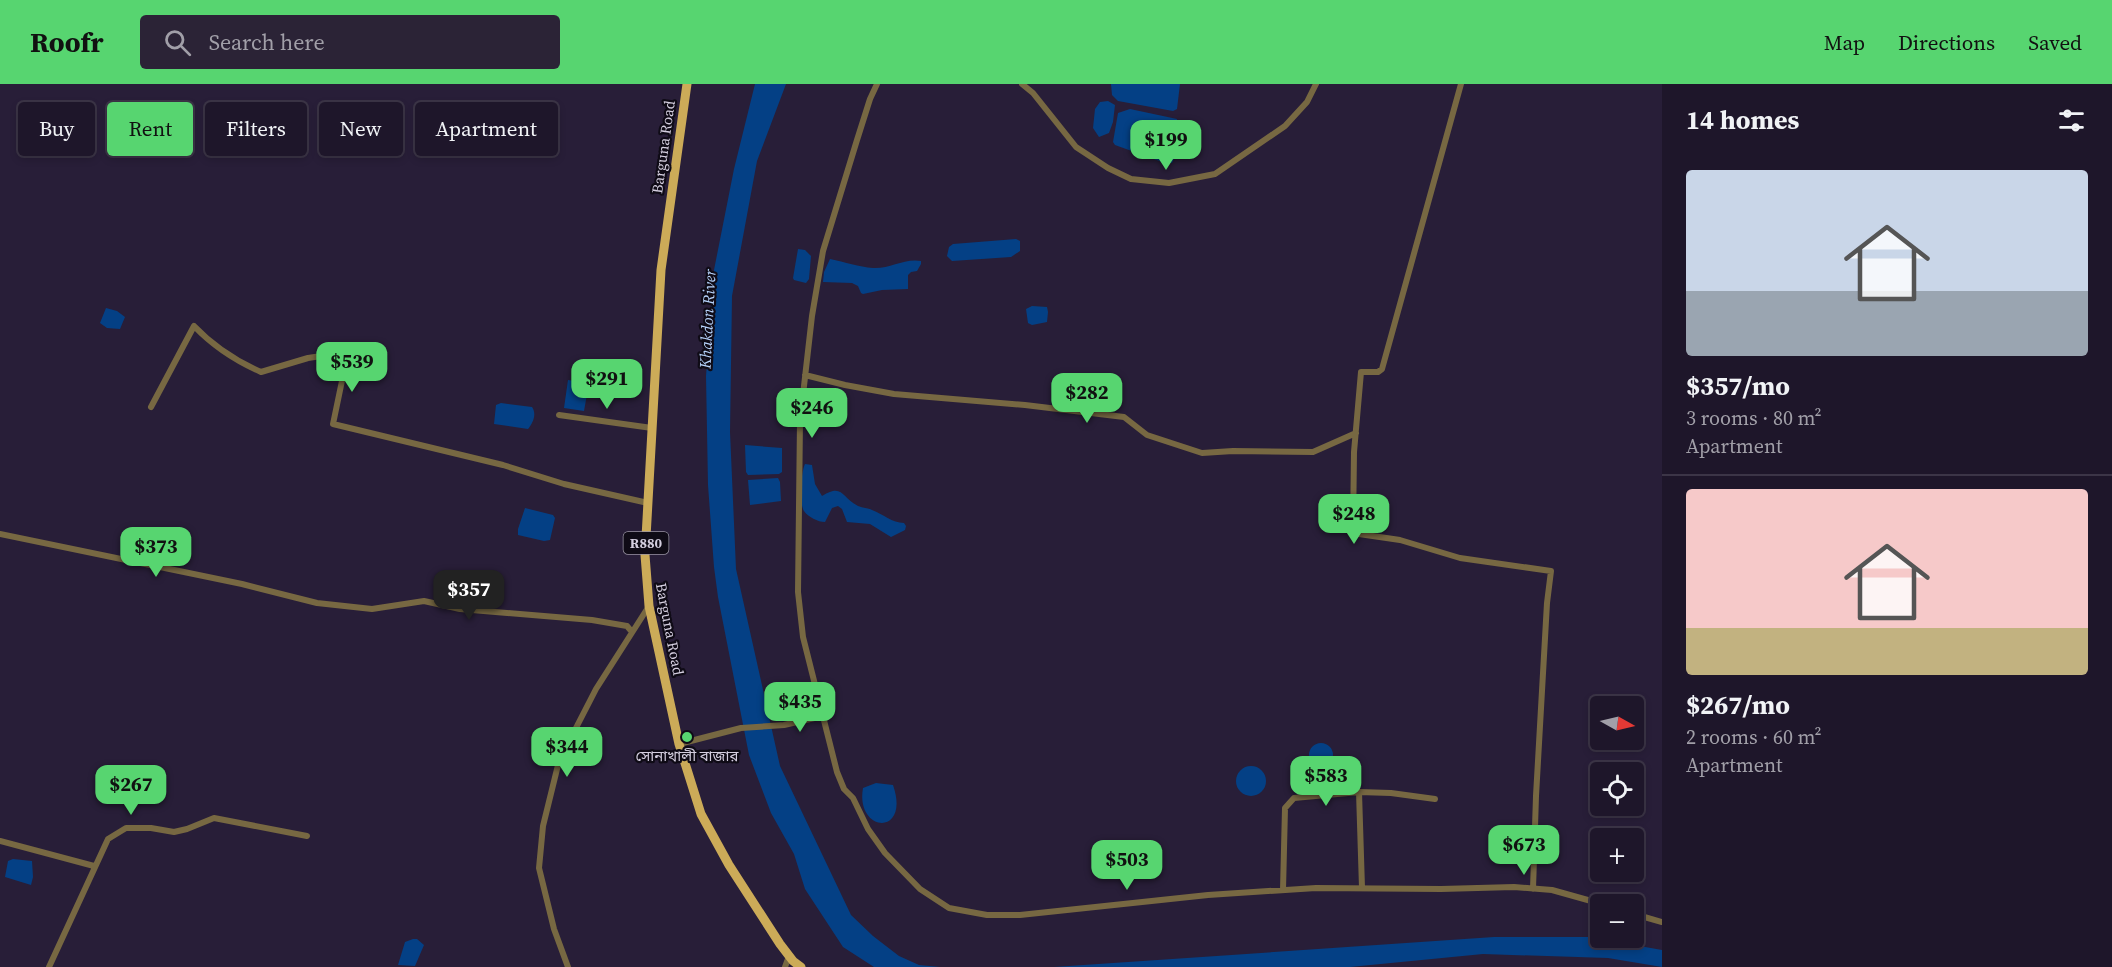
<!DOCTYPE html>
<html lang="en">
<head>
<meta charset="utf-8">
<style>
  :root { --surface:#1e162a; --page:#2b2336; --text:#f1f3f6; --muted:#a19fa8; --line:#3c3547; --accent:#57d570 }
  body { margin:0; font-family:"Source Serif 4","Noto Sans Bengali",serif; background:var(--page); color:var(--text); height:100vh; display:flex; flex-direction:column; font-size:22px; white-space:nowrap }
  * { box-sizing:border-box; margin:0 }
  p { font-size:20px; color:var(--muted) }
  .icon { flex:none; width:33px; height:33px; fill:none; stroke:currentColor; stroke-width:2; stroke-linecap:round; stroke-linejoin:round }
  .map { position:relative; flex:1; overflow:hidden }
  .drawer { display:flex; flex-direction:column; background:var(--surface); width:450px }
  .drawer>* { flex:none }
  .hud { position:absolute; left:18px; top:18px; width:570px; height:54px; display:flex; gap:12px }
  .needle { width:39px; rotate:98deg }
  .tools { position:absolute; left:1590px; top:612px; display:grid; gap:12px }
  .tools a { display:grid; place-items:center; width:54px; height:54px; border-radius:6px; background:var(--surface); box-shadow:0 3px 9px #0003,0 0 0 2px var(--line); font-size:30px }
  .price { position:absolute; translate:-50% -51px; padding:0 14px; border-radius:12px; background:var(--accent); color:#111; font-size:20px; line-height:39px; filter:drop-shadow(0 2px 3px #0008) }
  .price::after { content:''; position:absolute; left:50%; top:36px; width:18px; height:14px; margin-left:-9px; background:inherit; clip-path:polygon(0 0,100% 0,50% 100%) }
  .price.selected { background:#222; color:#fff }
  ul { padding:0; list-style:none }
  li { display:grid; align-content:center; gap:12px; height:318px; padding:0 24px }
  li+li { border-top:2px solid var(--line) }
  li span { display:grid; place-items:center; height:186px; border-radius:6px; color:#555 }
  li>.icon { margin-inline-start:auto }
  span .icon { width:108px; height:108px; fill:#fffc; stroke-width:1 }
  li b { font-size:26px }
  h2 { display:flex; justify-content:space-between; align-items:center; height:72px; padding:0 24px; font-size:26px }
  .chip { padding:0 21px; border-radius:6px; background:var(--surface); box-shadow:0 3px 9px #0003,0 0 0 2px var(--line); font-size:21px; line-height:54px }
  .chip.selected { background:var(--accent); color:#111 }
  header { display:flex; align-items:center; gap:36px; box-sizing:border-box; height:84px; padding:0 30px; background:var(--accent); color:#111 }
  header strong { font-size:28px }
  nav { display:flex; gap:33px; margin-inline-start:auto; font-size:21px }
  .search { width:420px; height:54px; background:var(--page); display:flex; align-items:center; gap:15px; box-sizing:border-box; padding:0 21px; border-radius:6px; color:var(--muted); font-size:22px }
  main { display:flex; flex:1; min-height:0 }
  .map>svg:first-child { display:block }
  .water { fill:#044085 }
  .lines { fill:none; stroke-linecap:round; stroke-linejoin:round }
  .minor { stroke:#776842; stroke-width:6 }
  .primary { stroke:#ccab58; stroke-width:9 }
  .poi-dot { fill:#57d570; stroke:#0f0b16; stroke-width:2 }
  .labels { text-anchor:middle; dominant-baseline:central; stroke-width:4.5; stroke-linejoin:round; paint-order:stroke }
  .shield { fill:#0f0b16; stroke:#9994a3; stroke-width:1.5 }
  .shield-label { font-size:14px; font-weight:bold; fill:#d4cedf }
  .street-label { font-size:15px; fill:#d4cedf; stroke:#0f0b16 }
  .poi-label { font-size:15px; fill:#d4cedf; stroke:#0f0b16 }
  .water-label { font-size:16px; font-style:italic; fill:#b7d3fb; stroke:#0f0b16 }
</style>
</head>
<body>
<header>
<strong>Roofr</strong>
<div class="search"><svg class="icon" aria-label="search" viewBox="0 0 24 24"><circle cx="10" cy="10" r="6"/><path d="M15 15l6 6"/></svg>Search here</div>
<nav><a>Map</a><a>Directions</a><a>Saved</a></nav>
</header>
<main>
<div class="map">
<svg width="1662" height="883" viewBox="0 0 1662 883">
  <rect width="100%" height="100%" fill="#281e38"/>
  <path class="water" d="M755 0H786L757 77 732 212 730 348 736 485 780 682 851 831 873 852 899 872 919 881 940 883H1031H874L843 863 805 805 794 770 771 729 749 671 718 513 714 483 708 401 706 292 714 186 734 85Z
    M1111 0H1180L1177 25 1173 27 1118 17 1112 11Z
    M1108 17 1115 21 1113 38 1109 49 1099 53 1093 44 1095 25 1100 18Z
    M1130 25 1177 35 1175 73 1172 79 1162 78 1115 61 1113 58 1118 29Z
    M1016 155 1020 157V167L1011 173 952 177 947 172 949 163 953 160Z
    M798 165 805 166 811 172 809 195 806 199 794 196 793 194Z
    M830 175C845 178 859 183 873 184 890 185 904 174 921 177V180L917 187 911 188 908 191V205L882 206 863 210 861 209 858 202 852 199 823 198 824 188Z
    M1032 222 1047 223 1048 228 1047 238 1032 241 1028 239 1026 225Z
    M106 224 117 227 125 233 120 245 107 244 100 239Z
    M568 296 589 299 584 327 564 324Z
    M501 319 532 323C537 330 533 339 528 345L494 340 496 321Z
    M745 361 782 364V388L779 390 748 391 746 388Z
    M805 380 812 381 815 400 822 412C843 399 841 413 858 422 863 424 868 424 872 426 883 430 892 439 904 439L906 442 905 446 891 453 870 440 847 438 842 425 838 422 832 424 825 438C818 438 808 433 804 427 799 420 801 388 805 380Z
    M778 394 780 398 781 417 750 421 748 396Z
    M525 424 553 431 555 434 550 456 544 457 518 451V445Z
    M1309 671a12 12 0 1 1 24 0a12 12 0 1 1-24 0Z
    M1236 697a15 15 0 1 1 30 0a15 15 0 1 1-30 0Z
    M876 699 893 701C911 753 855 749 863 704Z
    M13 775 32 777 33 793 31 801 5 793 8 777Z
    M1494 853H1589L1662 866V883L1608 874 1483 870 1350 883H1054Z
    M413 855H417L424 861 415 882 398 881 405 858Z"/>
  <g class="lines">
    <path class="minor" d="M877 0 870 15 857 56 823 167 812 232 800 337 798 508 803 553 837 688 844 705 853 714 868 745 885 769 920 805 949 824 987 831H1020L1208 811 1316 804 1441 805 1514 803 1552 806 1602 820
      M1022 0 1033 9 1076 63 1108 84 1131 95 1169 99 1215 90 1285 42 1307 18 1316 0
      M1461 0 1382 285 1378 288H1361L1354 368 1353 447 1359 450 1400 456 1460 474 1551 487 1547 519 1536 712 1533 805
      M805 291 845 301 894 310 1025 321 1124 333 1147 351 1202 369 1233 367 1313 368 1356 349
      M151 323 194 242C213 262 236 277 261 288L308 274 348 268 333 340 503 381 564 400 648 419
      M559 331 652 344
      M0 450 242 500 317 519 372 525 424 517 460 525 592 536 627 542 632 548
      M679 660 741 644 784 641 823 632
      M1359 708 1362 804
      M0 757 94 782
      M1283 806 1285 724 1294 714 1359 708 1391 709 1435 715
      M1634 830 1662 838
      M49 883 108 755 126 744H151L174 748 187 745 214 734 307 752
      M568 883 554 845 539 784 543 742 559 677 596 605 649 522
      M785 883 789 872"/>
    <path class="primary" d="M687 0 661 186 645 471 649 522 679 660 701 730 729 781 780 860 793 877 801 883"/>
  </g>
  <circle class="poi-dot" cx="687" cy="653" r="6"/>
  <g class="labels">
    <rect class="shield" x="623.5" y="448" width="45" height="22" rx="4.5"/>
    <g class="shield-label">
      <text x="646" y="459">R880</text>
    </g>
    <g class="street-label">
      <text transform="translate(663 63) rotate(-82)">Barguna Road</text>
      <text transform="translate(670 545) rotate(79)">Barguna Road</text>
    </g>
    <g class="poi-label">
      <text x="687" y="671">সোনাখালী বাজার</text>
    </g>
    <g class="water-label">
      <text transform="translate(707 235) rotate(-87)">Khakdon River</text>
    </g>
  </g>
</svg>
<div class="tools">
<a><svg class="needle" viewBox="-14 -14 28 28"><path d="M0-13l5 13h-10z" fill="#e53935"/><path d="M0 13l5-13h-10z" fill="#a19fa8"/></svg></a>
<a><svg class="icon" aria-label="locate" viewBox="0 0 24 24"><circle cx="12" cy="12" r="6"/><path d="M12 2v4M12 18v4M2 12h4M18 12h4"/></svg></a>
<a>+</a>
<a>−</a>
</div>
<b class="price" style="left:1166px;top:87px">$199</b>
<b class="price" style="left:352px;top:309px">$539</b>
<b class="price" style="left:607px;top:326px">$291</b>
<b class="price" style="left:1087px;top:340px">$282</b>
<b class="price" style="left:812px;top:355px">$246</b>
<b class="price" style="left:1354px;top:461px">$248</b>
<b class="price" style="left:156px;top:494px">$373</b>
<b class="price selected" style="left:469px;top:537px">$357</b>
<b class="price" style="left:800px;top:649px">$435</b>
<b class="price" style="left:567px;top:694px">$344</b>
<b class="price" style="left:1326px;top:723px">$583</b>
<b class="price" style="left:131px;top:732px">$267</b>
<b class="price" style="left:1524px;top:792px">$673</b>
<b class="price" style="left:1127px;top:807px">$503</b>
<div class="hud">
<a class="chip">Buy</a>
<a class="chip selected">Rent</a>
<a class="chip">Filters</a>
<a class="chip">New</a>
<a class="chip">Apartment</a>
</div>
</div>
<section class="drawer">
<h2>14 homes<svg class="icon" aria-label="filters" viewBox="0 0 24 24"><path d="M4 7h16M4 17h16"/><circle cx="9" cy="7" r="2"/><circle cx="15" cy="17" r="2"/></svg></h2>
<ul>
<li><span style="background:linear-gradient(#c9d6e8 65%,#9aa5b1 0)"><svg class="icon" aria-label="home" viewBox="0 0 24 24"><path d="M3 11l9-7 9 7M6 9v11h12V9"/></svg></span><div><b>$357/mo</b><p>3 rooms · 80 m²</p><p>Apartment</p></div></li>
<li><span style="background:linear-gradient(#f6c9c9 75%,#c2b280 0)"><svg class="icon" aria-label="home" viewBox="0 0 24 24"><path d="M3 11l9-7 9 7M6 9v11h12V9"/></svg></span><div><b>$267/mo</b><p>2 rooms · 60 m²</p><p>Apartment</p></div></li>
</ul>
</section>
</main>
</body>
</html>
